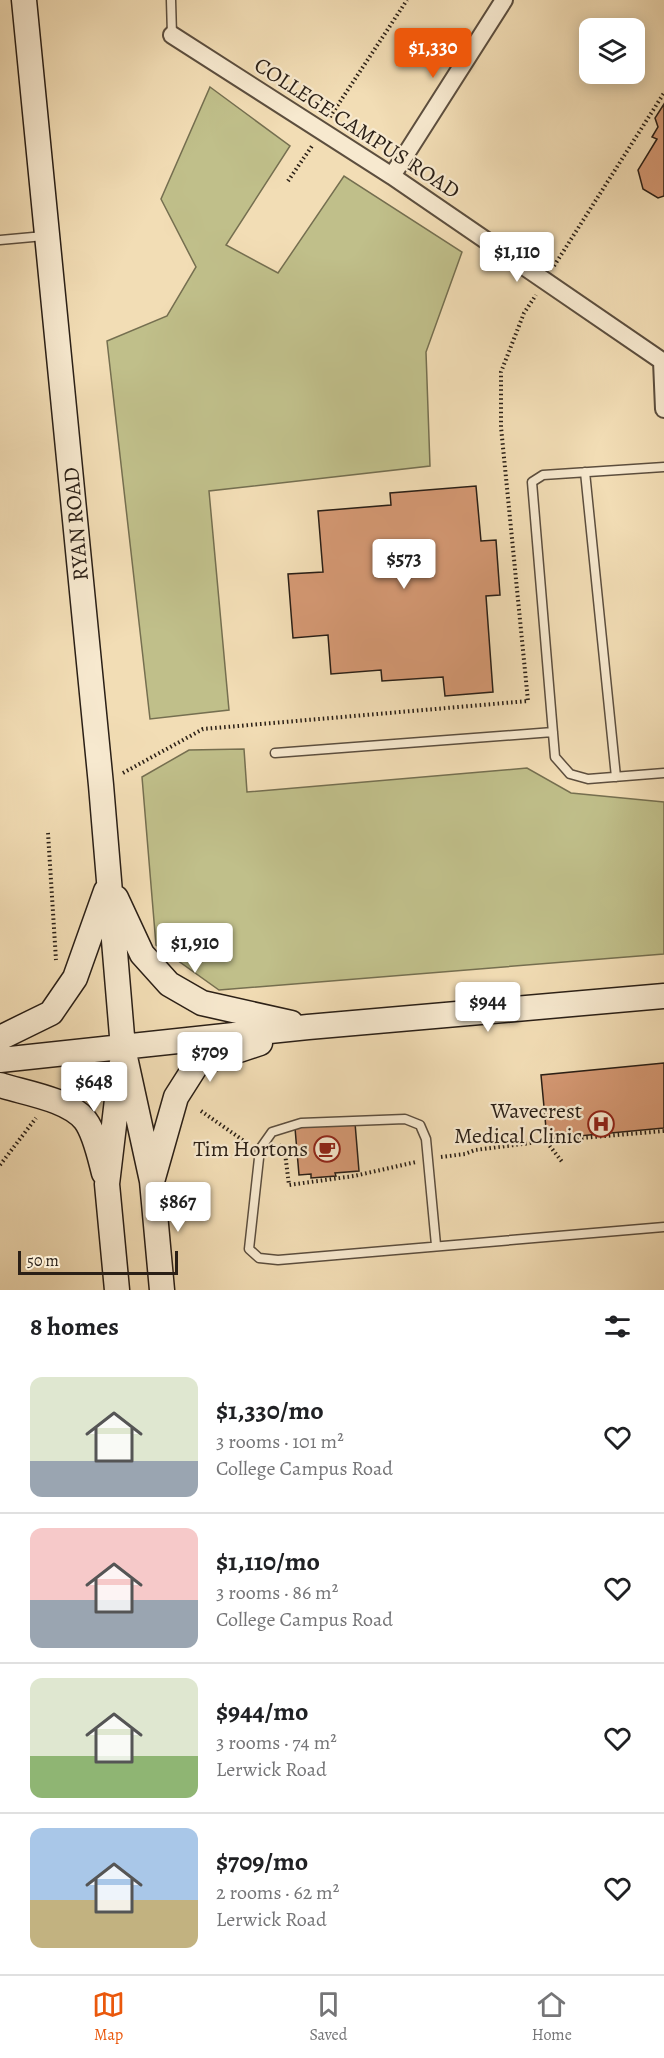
<!DOCTYPE html>
<html lang="en">
<head>
<meta charset="utf-8">
<style>
  :root { --surface:#fff; --page:#f2f2f2; --text:#202124; --muted:#757577; --line:#e0e0e0; --accent:#ea580c }
  body { margin:0; font-family:Alegreya,serif; background:var(--page); color:var(--text); height:100vh; display:flex; flex-direction:column; font-size:22px; white-space:nowrap }
  * { box-sizing:border-box; margin:0 }
  p { font-size:20px; color:var(--muted) }
  .icon { flex:none; width:33px; height:33px; fill:none; stroke:currentColor; stroke-width:2; stroke-linecap:round; stroke-linejoin:round }
  .map { position:relative; height:1290px; overflow:hidden }
  .side { display:flex; flex-direction:column; background:var(--surface); flex:1 }
  .side>* { flex:none }
  .controls { position:absolute; left:579px; top:18px; display:grid; gap:12px }
  .controls a { display:grid; place-items:center; width:66px; height:66px; border-radius:12px; background:var(--surface); box-shadow:0 3px 15px #0003; font-size:30px }
  .scale { position:absolute; left:18px; bottom:15px; width:160px; box-sizing:border-box; padding-left:6px; border:3px solid #2a1f16; border-top:0; font-size:16px; line-height:21px; white-space:nowrap; color:#2a1f16; -webkit-text-stroke:4px #f7e9cf; paint-order:stroke }
  .price { position:absolute; translate:-50% -51px; padding:0 14px; border-radius:6px; background:#fff; color:#222; font-size:20px; line-height:39px; filter:drop-shadow(0 2px 3px #0008) }
  .price::after { content:''; position:absolute; left:50%; top:36px; width:18px; height:14px; margin-left:-9px; background:inherit; clip-path:polygon(0 0,100% 0,50% 100%) }
  .price.current { background:var(--accent); color:#fff }
  ul { padding:0; list-style:none }
  li { display:flex; align-items:center; gap:18px; height:150px; padding:0 30px }
  li+li { border-top:2px solid var(--line) }
  li span { display:grid; place-items:center; flex:none; width:168px; height:120px; border-radius:12px; color:#555 }
  li>.icon { margin-inline-start:auto }
  span .icon { width:72px; height:72px; fill:#fffc; stroke-width:1 }
  li b { font-size:26px }
  h2 { display:flex; justify-content:space-between; align-items:center; height:72px; padding:0 30px; font-size:26px }
  .dock { display:flex; justify-content:space-around; align-items:center; height:84px; border-top:2px solid var(--line); background:var(--surface); font-size:16px; color:var(--muted) }
  .dock a { display:grid; justify-items:center; gap:3px }
  .dock .current { color:var(--accent) }
  .map>svg:first-child { display:block }
  .green { fill:#c0bf8a; stroke:#756f50; stroke-width:1.5 }
  .building { fill:#d49873; stroke:#2a1f16; stroke-width:1.5 }
  .lines { fill:none; stroke-linecap:round; stroke-linejoin:round }
  .service-casing { stroke:#5c4e3e; stroke-width:11 }
  .minor-casing { stroke:#5c4e3e; stroke-width:20 }
  .secondary-casing { stroke:#2a1f16; stroke-width:27 }
  .path { stroke:#2a1f16; stroke-width:4; stroke-dasharray:1.5 3; stroke-linecap:butt }
  .service { stroke:#f7e9cf; stroke-width:8 }
  .minor { stroke:#f7e9cf; stroke-width:16 }
  .secondary { stroke:#f7e9cf; stroke-width:24 }
  .labels { text-anchor:middle; dominant-baseline:central; stroke-width:4.5; stroke-linejoin:round; paint-order:stroke }
  .street-label { font-size:22px; fill:#2a1f16; stroke:#f7e9cf }
  .poi-label { font-size:22px; fill:#2a1f16; stroke:#f7e9cf; text-anchor:end }
</style>
</head>
<body>
<div class="map">
<svg width="664" height="1290" viewBox="0 0 664 1290">
  <rect width="100%" height="100%" fill="#f2ddb5"/>
  <filter id="stains"><feTurbulence type="fractalNoise" baseFrequency=".00333" numOctaves="4"/><feColorMatrix values="0 0 0 0 .2 0 0 0 0 .09 0 0 0 0 .02 0 0 0 .5 -.17"/></filter>
  <radialGradient id="worn" r=".72"><stop offset=".6" stop-color="#630" stop-opacity="0"/><stop offset="1" stop-color="#630" stop-opacity=".3"/></radialGradient>
  <path class="green" d="M210 87 290 146 226 245 278 273 344 176 462 252 426 352 430 466 209 491 229 710 150 719 107 341 167 316 196 267 161 199Z
    M244 749 247 792 527 768 571 793 664 802V954L219 990 156 945 142 777 189 750Z"/>
  <path class="building" d="M664 104V196L658 198 643 189 638 170 657 139 652 137 658 127 655 118Z
    M476 486 481 541 496 540 500 595 486 596 493 692 445 696 443 677 382 681 381 670 331 674 328 635 293 638 288 574 323 572 318 511 391 505 390 493Z
    M664 1063V1128L547 1139 541 1075Z
    M329 1123H355L359 1171 335 1173 336 1176 311 1178V1174L299 1175 295 1128Z"/>
  <g class="lines">
    <g class="service-casing">
      <path id="service" d="M171 0 172 35
        M0 240 44 236
        M664 467 543 475 532 482 555 757 570 774 588 779 664 773
        M585 472 616 777
        M275 753 553 732
        M436 1245 426 1139 420 1125 405 1119 301 1123 272 1132 260 1149 249 1249 259 1258 278 1260 664 1227"/>
    </g>
    <g class="minor-casing">
      <path id="minor" d="M172 35 392 176 662 361
        M392 176 504 0
        M662 361 664 409"/>
    </g>
    <g class="secondary-casing">
      <path id="secondary" d="M24 0 101 785 123 1048 152 1181 162 1290
        M116 898 142 954 169 984 202 1003 291 1023
        M0 1038 51 1013 75 978 106 891
        M0 1060 308 1027 664 996
        M0 1085C25 1093 68 1099 85 1120 95 1133 100 1158 104 1173
        M153 1178 176 1097 197 1064 260 1043
        M117 1290 107 1184 121 1066"/>
    </g>
    <path class="path" d="M330 117 407 0
      M288 181 312 146
      M554 266 664 93
      M123 773 203 729 528 701 501 427V372L524 313 536 295
      M48 833 56 960
      M201 1111 247 1143
      M546 1141 664 1131
      M280 1146 284 1145 289 1185 354 1176 416 1162
      M441 1157 465 1154 475 1150 546 1141 563 1163
      M0 1165 36 1118"/>
    <use href="#service" class="service"/>
    <use href="#minor" class="minor"/>
    <use href="#secondary" class="secondary"/>
  </g>
  <defs>
    <g id="hospital-ring" transform="scale(1.35)"><circle r="9.5" fill="#f7e9cf" stroke="#8f2418" stroke-width="1.5"/><path d="M-5-5h3v3.5h4V-5h3V5h-3V1.5h-4V5h-3Z" fill="#8f2418"/></g>
    <g id="cafe-ring" transform="scale(1.35)"><circle r="9.5" fill="#f7e9cf" stroke="#8f2418" stroke-width="1.5"/><path d="M-5.5-4.5H6V0H3Q3 3.5 0 3.5H-2.5Q-5.5 3.5-5.5 0ZM3-3.2v2h1.7v-2ZM-6 4.5H4V6H-6Z" fill="#8f2418"/></g>
  </defs>
  <g fill-rule="evenodd">
    <use href="#hospital-ring" x="601" y="1124"/>
    <use href="#cafe-ring" x="327" y="1149"/>
  </g>
  <g class="labels">
    <g class="street-label">
      <text transform="translate(357 128) rotate(33)">COLLEGE CAMPUS ROAD</text>
      <text transform="translate(76 524) rotate(-95)">RYAN ROAD</text>
    </g>
    <g class="poi-label">
      <text x="582" y="1111">Wavecrest<tspan x="582" dy="25">Medical Clinic</tspan></text>
      <text x="308" y="1149">Tim Hortons</text>
    </g>
  </g>
  <rect width="100%" height="100%" filter="url(#stains)"/>
  <rect width="100%" height="100%" fill="url(#worn)"/>
</svg>
<div class="controls">
<a><svg class="icon" aria-label="layers" viewBox="0 0 24 24"><path d="M12 4l9 5-9 5-9-5zM3 14l9 5 9-5"/></svg></a>
</div>
<div class="scale">50 m</div>
<b class="price current" style="left:433px;top:79px">$1,330</b>
<b class="price" style="left:517px;top:283px">$1,110</b>
<b class="price" style="left:404px;top:590px">$573</b>
<b class="price" style="left:195px;top:974px">$1,910</b>
<b class="price" style="left:488px;top:1033px">$944</b>
<b class="price" style="left:210px;top:1083px">$709</b>
<b class="price" style="left:94px;top:1113px">$648</b>
<b class="price" style="left:178px;top:1233px">$867</b>
</div>
<section class="side">
<h2>8 homes<svg class="icon" aria-label="filters" viewBox="0 0 24 24"><path d="M4 7h16M4 17h16"/><circle cx="9" cy="7" r="2"/><circle cx="15" cy="17" r="2"/></svg></h2>
<ul>
<li><span style="background:linear-gradient(#dfe7d0 70%,#9aa5b1 0)"><svg class="icon" aria-label="home" viewBox="0 0 24 24"><path d="M3 11l9-7 9 7M6 9v11h12V9"/></svg></span><div><b>$1,330/mo</b><p>3 rooms · 101 m²</p><p>College Campus Road</p></div><svg class="icon" aria-label="heart" viewBox="0 0 24 24"><path d="M12 20l-8-8c-3-5 5-10 8-4 3-6 11-1 8 4z"/></svg></li>
<li><span style="background:linear-gradient(#f6c9c9 60%,#9aa5b1 0)"><svg class="icon" aria-label="home" viewBox="0 0 24 24"><path d="M3 11l9-7 9 7M6 9v11h12V9"/></svg></span><div><b>$1,110/mo</b><p>3 rooms · 86 m²</p><p>College Campus Road</p></div><svg class="icon" aria-label="heart" viewBox="0 0 24 24"><path d="M12 20l-8-8c-3-5 5-10 8-4 3-6 11-1 8 4z"/></svg></li>
<li><span style="background:linear-gradient(#dfe7d0 65%,#8fb573 0)"><svg class="icon" aria-label="home" viewBox="0 0 24 24"><path d="M3 11l9-7 9 7M6 9v11h12V9"/></svg></span><div><b>$944/mo</b><p>3 rooms · 74 m²</p><p>Lerwick Road</p></div><svg class="icon" aria-label="heart" viewBox="0 0 24 24"><path d="M12 20l-8-8c-3-5 5-10 8-4 3-6 11-1 8 4z"/></svg></li>
<li><span style="background:linear-gradient(#a9c7e8 60%,#c2b280 0)"><svg class="icon" aria-label="home" viewBox="0 0 24 24"><path d="M3 11l9-7 9 7M6 9v11h12V9"/></svg></span><div><b>$709/mo</b><p>2 rooms · 62 m²</p><p>Lerwick Road</p></div><svg class="icon" aria-label="heart" viewBox="0 0 24 24"><path d="M12 20l-8-8c-3-5 5-10 8-4 3-6 11-1 8 4z"/></svg></li>
</ul>
</section>
<nav class="dock">
<a class="current"><svg class="icon" aria-label="map" viewBox="0 0 24 24"><path d="M3 6l6-2 6 2 6-2v14l-6 2-6-2-6 2zM9 4v14M15 6v14"/></svg>Map</a>
<a><svg class="icon" aria-label="saved" viewBox="0 0 24 24"><path d="M7 4h10v16l-5-4-5 4z"/></svg>Saved</a>
<a><svg class="icon" aria-label="home" viewBox="0 0 24 24"><path d="M3 11l9-7 9 7M6 9v11h12V9"/></svg>Home</a>
</nav>
</body>
</html>
